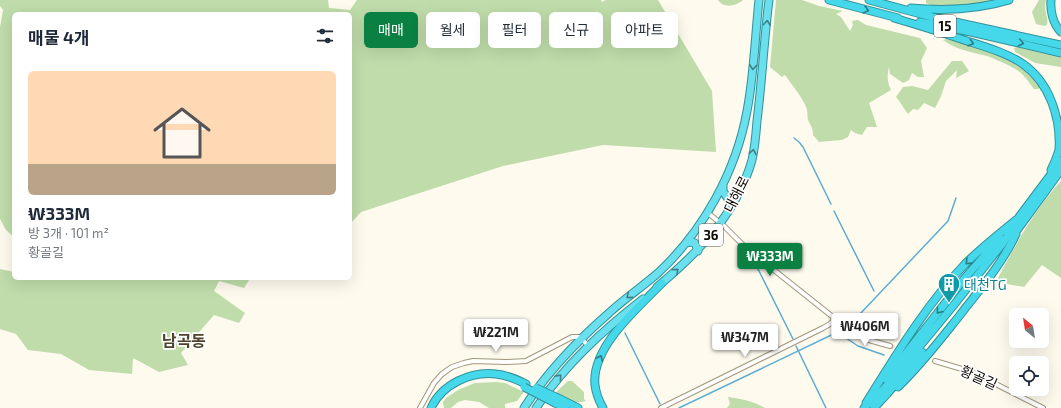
<!DOCTYPE html>
<html lang="ko">
<head>
<meta charset="utf-8">
<style>
  :root { --surface:#fff; --page:#f6f6f7; --text:#1f2937; --muted:#747a83; --line:#e0e1e3; --accent:#0b8043 }
  body { margin:0; font-family:"Exo 2","Noto Sans KR",sans-serif; background:var(--page); color:var(--text); height:100vh; display:flex; flex-direction:column; font-size:15px; white-space:nowrap }
  * { box-sizing:border-box; margin:0 }
  p { font-size:13px; color:var(--muted) }
  .icon { flex:none; width:22px; height:22px; fill:none; stroke:currentColor; stroke-width:2; stroke-linecap:round; stroke-linejoin:round }
  .map { position:relative; flex:1; overflow:hidden }
  .side { position:absolute; left:12px; top:12px; width:340px; height:268px; display:flex; flex-direction:column; background:var(--surface); border-radius:6px; box-shadow:0 4px 16px #0002 }
  .side>* { flex:none }
  .hud { position:absolute; left:364px; top:12px; width:380px; height:36px; display:flex; gap:8px }
  .needle { width:26px; rotate:330deg }
  .buttons { position:absolute; left:1009px; top:308px; display:grid; gap:8px }
  .buttons a { display:grid; place-items:center; width:40px; height:40px; border-radius:6px; background:var(--surface); box-shadow:0 4px 16px #0002; font-size:20px }
  .price { position:absolute; translate:-50% -34px; padding:0 9px; border-radius:4px; background:#fff; color:#222; font-size:13px; line-height:26px; filter:drop-shadow(0 1px 2px #0008) }
  .price::after { content:''; position:absolute; left:50%; top:24px; width:12px; height:9px; margin-left:-6px; background:inherit; clip-path:polygon(0 0,100% 0,50% 100%) }
  .price.selected { background:var(--accent); color:#fff }
  ul { padding:0; list-style:none }
  li { display:grid; align-content:center; gap:8px; height:212px; padding:0 16px }
  li+li { border-top:1px solid var(--line) }
  li span { display:grid; place-items:center; height:124px; border-radius:6px; color:#555 }
  li>.icon { margin-inline-start:auto }
  span .icon { width:72px; height:72px; fill:#fffc; stroke-width:1 }
  li b { font-size:17px }
  h2 { display:flex; justify-content:space-between; align-items:center; height:48px; padding:0 16px; font-size:17px }
  .tag { padding:0 14px; border-radius:6px; background:var(--surface); box-shadow:0 4px 16px #0002; font-size:14px; line-height:36px }
  .tag.selected { background:var(--accent); color:#fff }
  .map>svg:first-child { display:block }
  .green { fill:#bfdcaa }
  .lines { fill:none; stroke-linecap:round; stroke-linejoin:round }
  .stream { stroke:#5dacd2; stroke-width:1.5 }
  .minor-tunnel { stroke:#dad6cb; stroke-width:4; stroke-dasharray:4 2; stroke-linecap:butt }
  .minor-casing { stroke:#a0967b; stroke-width:6 }
  .trunk-casing { stroke:#319099; stroke-width:9 }
  .motorway-casing { stroke:#319099; stroke-width:9 }
  .minor { stroke:#fff; stroke-width:4 }
  .trunk { stroke:#6ae0ee; stroke-width:7 }
  .motorway { stroke:#44d8ea; stroke-width:7 }
  .motorway-bridge-casing { stroke:#319099; stroke-width:9; stroke-linecap:butt }
  .motorway-bridge { stroke:#44d8ea; stroke-width:7 }
  .oneway { stroke:#2c7c82 }
  .oneway2 { stroke:#418084 }
  .labels { text-anchor:middle; dominant-baseline:central; stroke-width:3.5; stroke-linejoin:round; paint-order:stroke }
  .shield { fill:#fff; stroke:#57544f; stroke-width:1 }
  .shield-label { font-size:13px; font-weight:bold; fill:#0f0b03 }
  .street-label { font-size:14px; fill:#0f0b03; stroke:#fff }
  .culture-label { font-size:14px; fill:#0d838f; stroke:#fff; text-anchor:start }
  .quarter-label { font-size:16px; font-weight:bold; fill:#4e442c; stroke:#fff }
</style>
</head>
<body>
<div class="map">
<svg width="1061" height="408" viewBox="0 0 1061 408">
  <rect width="100%" height="100%" fill="#fefaee"/>
  <path class="green" d="M0 0H328L329 8 350 10 357 0H601L602 2 606 0H658L712 91 716 152 603 145 503 166 361 212 350 224V14H14V237L6 230 0 219V27L3 10 0 6Z
    M716 0H743C736 6 724 9 718 0Z
    M776 0H802L819 6 843 11 836 14 841 17 850 31 853 25 852 21 858 20 866 25 920 38 927 48 921 61 924 77H918L912 73 909 80 903 83 890 74 889 67C887 76 887 82 891 90L869 103 877 127H867L862 135 855 133 851 130 848 137 842 140 819 142 813 135C813 127 811 127 808 120 807 116 808 111 806 107 803 98 791 84 785 75L782 77 770 67Z
    M926 0H993C977 8 942 11 926 3Z
    M1039 0H1046C1043 11 1049 17 1047 25L1044 26 1036 24 1032 12Z
    M947 39C968 44 1000 52 1018 64 1026 70 1033 77 1040 85V87L1038 89H1034C1030 84 1027 79 1023 75 1017 68 995 59 987 56 971 52 957 50 943 40Z
    M1017 47 1061 58V67L1035 63 1015 52 1014 48Z
    M952 61H962L969 71 956 78 957 70 946 81 941 96 935 108 924 103 918 110 913 109 908 114C903 108 901 102 896 97L903 87 912 86 928 90Z
    M1061 181V278L1042 265 1024 287 996 282C1013 249 1035 208 1061 181Z
    M0 269 14 272V278H285L286 279 249 280 244 288 219 281 214 291 245 313 239 323 214 315 181 353 188 365 159 372 133 358 132 374 89 370 61 354 28 350 16 334 0 329Z
    M568 381H572L584 392V399L586 401C573 405 565 399 555 393Z
    M496 382 505 383 524 392 517 401 505 404V408H489L479 402 465 400 458 402 451 408H444L443 402 446 398 458 390 475 383Z
    M728 397C742 399 753 401 765 408H727L730 404Z"/>
  <g class="lines">
    <path class="stream" d="M794 138 799 142 803 147 831 204
      M834 211 874 291
      M751 262 755 265 759 271 793 339
      M837 332 858 346 884 355
      M625 333 660 404
      M796 346 826 408
      M679 408 844 329 859 315 948 221 956 198"/>
    <path class="minor-tunnel" d="M890 346 901 350"/>
    <g class="minor-casing">
      <path id="minor" d="M708 213 724 226 745 247 848 329 869 340 890 346
        M935 361 972 372 1043 408
        M420 408 434 383 442 374 452 367 464 363 473 361 506 362 526 361 572 337H579L588 345
        M661 408 823 328 830 324 835 319"/>
    </g>
    <g class="trunk-casing">
      <path id="trunk" d="M723 184V191L728 199H731L736 197
        M686 243 691 242 695 243 698 251
        M657 287C699 252 737 213 752 160 755 147 756 134 757 121 762 81 764 40 769 0
        M524 408C547 372 577 341 609 313 624 299 642 287 658 273 703 231 736 172 747 111 754 75 755 37 759 0
        M536 408C565 365 602 331 643 299"/>
    </g>
    <g class="motorway-casing">
      <path id="motorway" d="M829 0 898 18
        M869 0 932 17 1061 45
        M1051 0C1050 11 1053 24 1061 32
        M911 8C945 11 977 10 1009 0
        M894 18C918 25 943 33 967 41 986 47 1007 53 1023 64 1050 83 1061 119 1059 150 1057 157 1054 164 1051 170
        M920 22 971 32 1061 53
        M1012 237 1061 170
        M886 379 964 279 1000 238
        M898 387C921 365 940 340 960 315 980 289 1002 264 1016 234
        M558 398 578 408
        M555 403 565 408
        M866 403C896 355 926 305 965 264 981 248 999 234 1016 220
        M431 408C442 384 471 371 496 374 507 375 516 379 526 384
        M603 408C599 401 596 393 595 385 591 347 638 308 662 283
        M864 408 880 393 896 375 953 306 1003 243 1019 217 1061 161
        M874 408 887 394 922 352"/>
    </g>
    <use href="#minor" class="minor"/>
    <use href="#trunk" class="trunk"/>
    <use href="#motorway" class="motorway"/>
    <g class="motorway-bridge-casing">
      <path id="motorway-bridge" d="M524 387 555 403
        M536 388 558 398"/>
    </g>
    <use href="#motorway-bridge" class="motorway-bridge"/>
  </g>
  <defs><path id="oneway-chevron" d="M-2-3.5L2.5 0L-2 3.5" fill="none" stroke-width="1.6" stroke-linecap="round" stroke-linejoin="round"/></defs>
  <g class="oneway">
    <use href="#oneway-chevron" transform="translate(866 10) rotate(15)"/>
    <use href="#oneway-chevron" transform="translate(971 43) rotate(18)"/>
    <use href="#oneway-chevron" transform="translate(1021 43) rotate(14)"/>
    <use href="#oneway-chevron" transform="translate(968 262) rotate(136)"/>
    <use href="#oneway-chevron" transform="translate(939 311) rotate(128)"/>
    <use href="#oneway-chevron" transform="translate(600 358) rotate(-66)"/>
  </g>
  <g class="oneway2">
    <use href="#oneway-chevron" transform="translate(767 23) rotate(-85)"/>
    <use href="#oneway-chevron" transform="translate(753 67) rotate(95)"/>
    <use href="#oneway-chevron" transform="translate(753 152) rotate(-79)"/>
    <use href="#oneway-chevron" transform="translate(676 271) rotate(-41)"/>
    <use href="#oneway-chevron" transform="translate(629 296) rotate(140)"/>
    <use href="#oneway-chevron" transform="translate(559 377) rotate(-50)"/>
  </g>
  <defs>
    <g id="building-pin" transform="scale(1.15)"><path d="M0 17L-7.5 6A9.5 9.5 0 1 1 7.5 6Z" fill="#0f9aa8" stroke="#fff"/><path d="M-4-6H4V6H1V3H-1V6H-4ZM-2.5-4.3h1.7v1.8h-1.7ZM.8-4.3h1.7v1.8H.8ZM-2.5-1h1.7V.8h-1.7ZM.8-1h1.7V.8H.8Z" fill="#fff"/></g>
  </defs>
  <g fill-rule="evenodd">
    <use href="#building-pin" x="949" y="284"/>
  </g>
  <g class="labels">
    <g class="shield">
      <rect x="934" y="15" width="22" height="22" rx="3"/>
      <rect x="699" y="224" width="24" height="22" rx="3"/>
    </g>
    <g class="shield-label">
      <text x="945" y="26">15</text>
      <text x="711" y="235">36</text>
    </g>
    <g class="street-label">
      <text transform="translate(736 194) rotate(-63)">대해로</text>
      <text transform="translate(979 377) rotate(24)">황골길</text>
    </g>
    <g class="culture-label">
      <text x="964" y="284">대천TG</text>
    </g>
    <g class="quarter-label">
      <text x="184" y="340">남곡동</text>
    </g>
  </g>
</svg>
<div class="buttons">
<a><svg class="needle" viewBox="-14 -14 28 28"><path d="M0-13l5 13h-10z" fill="#e53935"/><path d="M0 13l5-13h-10z" fill="#747a83"/></svg></a>
<a><svg class="icon" aria-label="locate" viewBox="0 0 24 24"><circle cx="12" cy="12" r="6"/><path d="M12 2v4M12 18v4M2 12h4M18 12h4"/></svg></a>
</div>
<b class="price selected" style="left:770px;top:277px">₩333M</b>
<b class="price" style="left:865px;top:347px">₩406M</b>
<b class="price" style="left:496px;top:353px">₩221M</b>
<b class="price" style="left:745px;top:358px">₩347M</b>
<div class="hud">
<a class="tag selected">매매</a>
<a class="tag">월세</a>
<a class="tag">필터</a>
<a class="tag">신규</a>
<a class="tag">아파트</a>
</div>
<section class="side">
<h2>매물 4개<svg class="icon" aria-label="filters" viewBox="0 0 24 24"><path d="M4 7h16M4 17h16"/><circle cx="9" cy="7" r="2"/><circle cx="15" cy="17" r="2"/></svg></h2>
<ul>
<li><span style="background:linear-gradient(#ffd9b3 75%,#b9a48a 0)"><svg class="icon" aria-label="home" viewBox="0 0 24 24"><path d="M3 11l9-7 9 7M6 9v11h12V9"/></svg></span><div><b>₩333M</b><p>방 3개 · 101 m²</p><p>황골길</p></div></li>
</ul>
</section>
</div>
</body>
</html>
